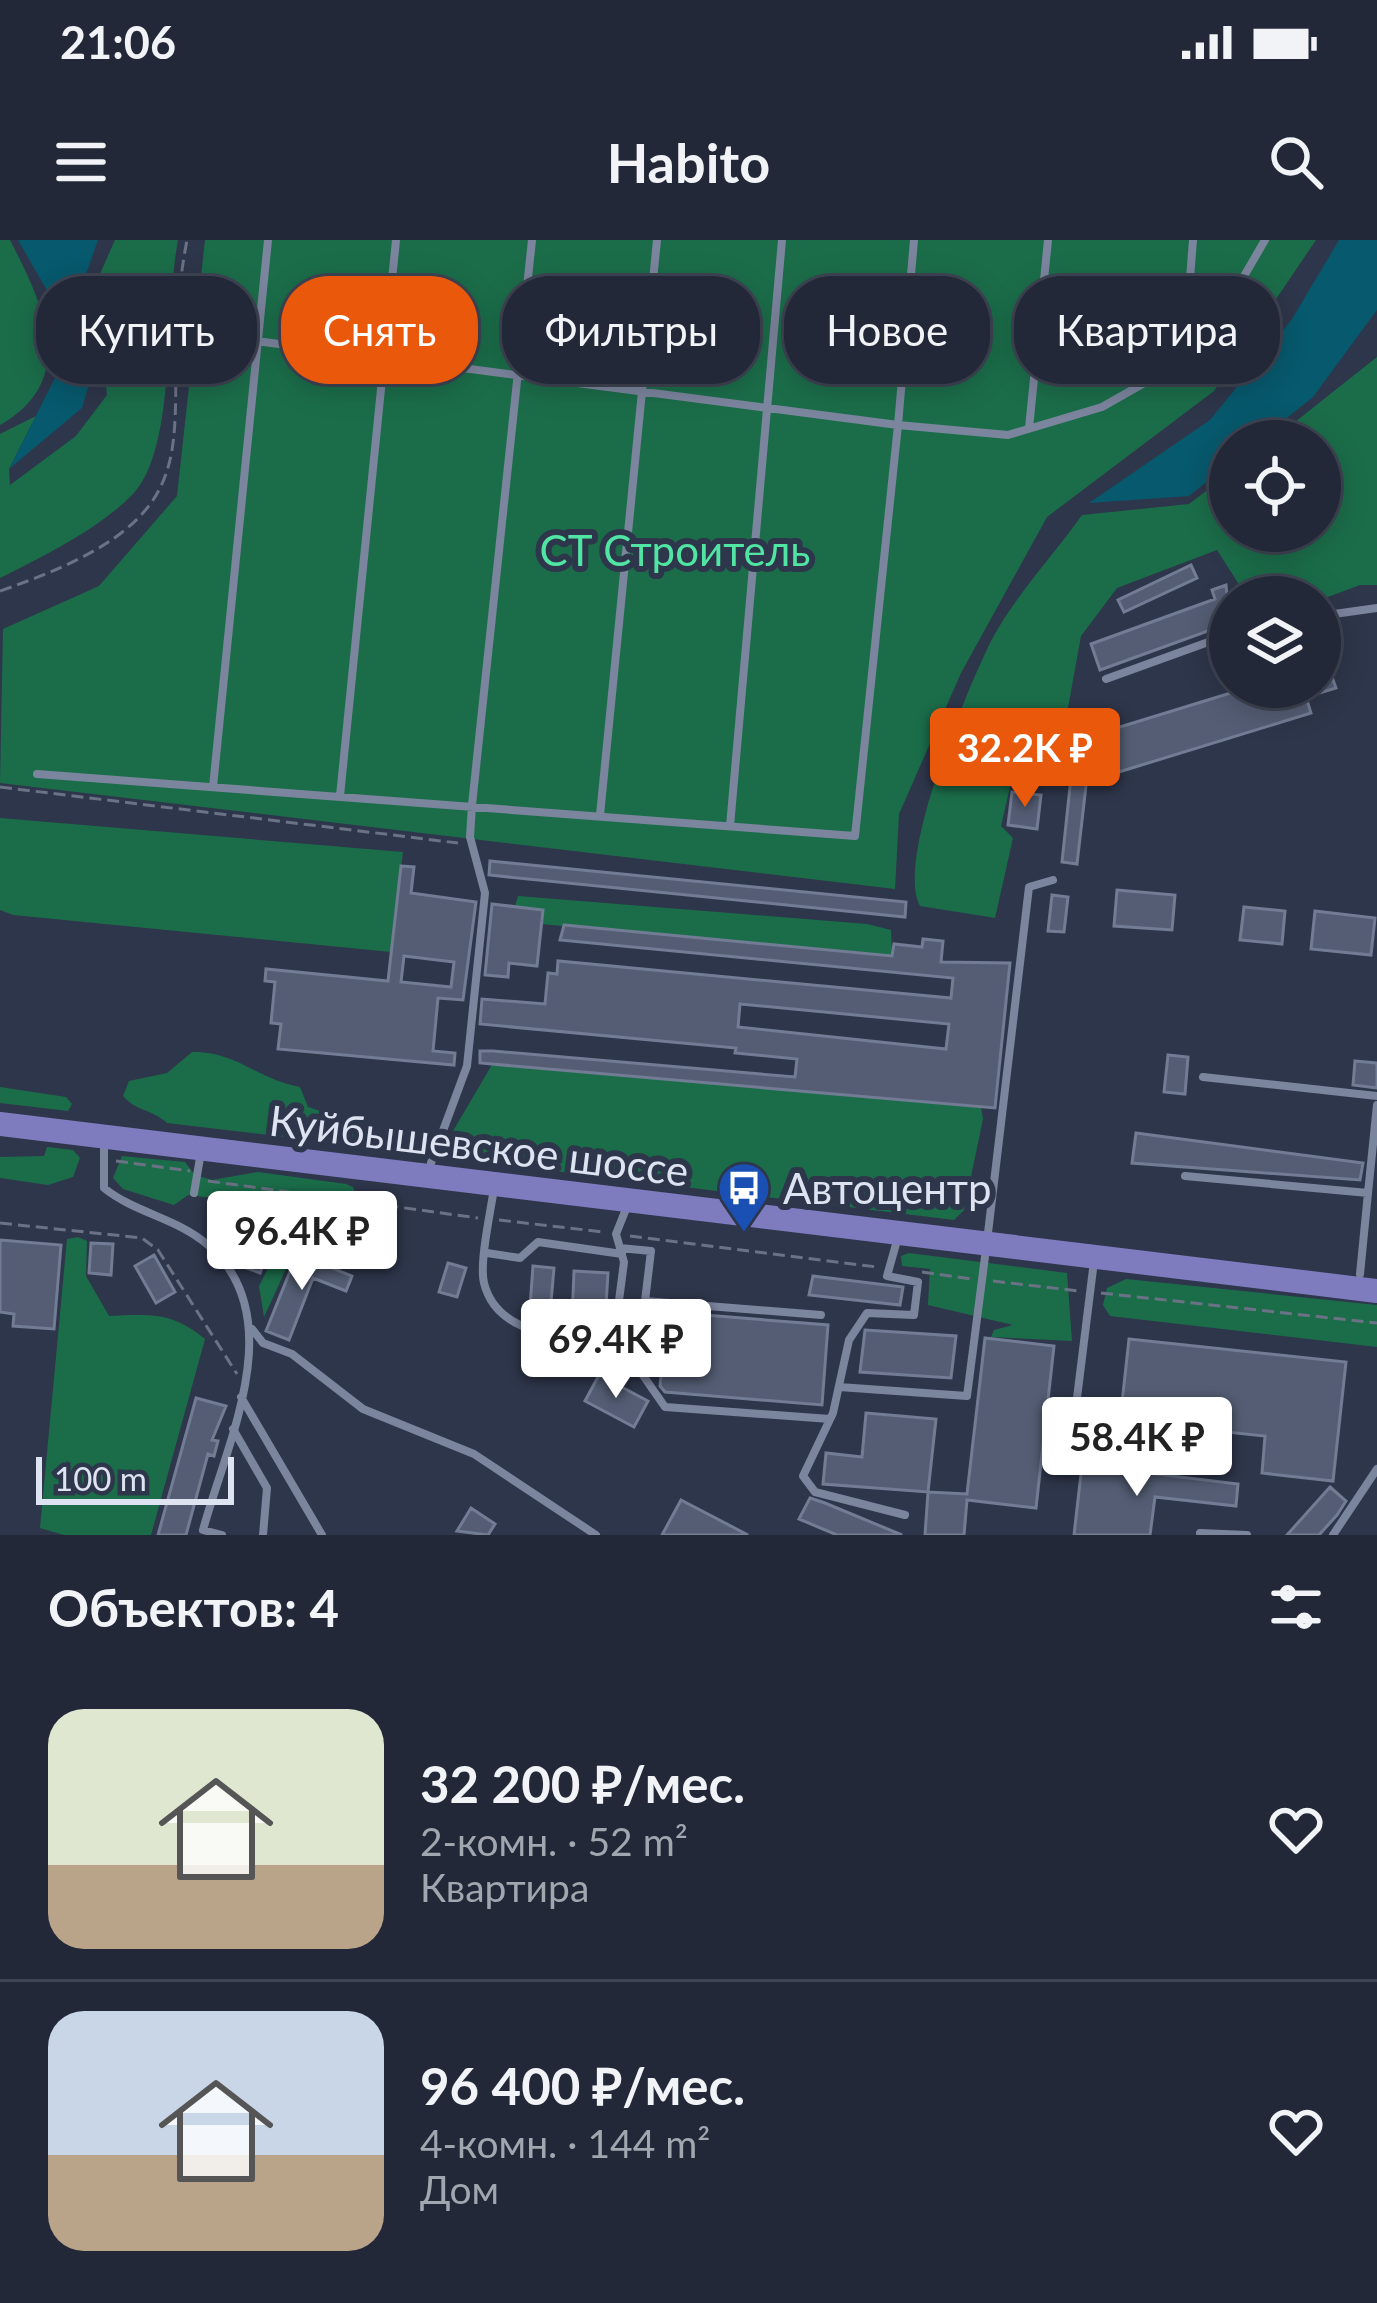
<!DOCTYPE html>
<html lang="ru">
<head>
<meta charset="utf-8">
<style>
  :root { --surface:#222838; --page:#2a3040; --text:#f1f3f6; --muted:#a2a6ae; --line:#3f4453; --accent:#ea580c }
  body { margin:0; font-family:Lato,sans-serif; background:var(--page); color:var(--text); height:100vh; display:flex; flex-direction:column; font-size:45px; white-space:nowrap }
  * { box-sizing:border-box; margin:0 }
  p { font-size:39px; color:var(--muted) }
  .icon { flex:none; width:66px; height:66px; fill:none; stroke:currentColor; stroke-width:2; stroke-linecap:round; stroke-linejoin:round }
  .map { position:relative; height:1295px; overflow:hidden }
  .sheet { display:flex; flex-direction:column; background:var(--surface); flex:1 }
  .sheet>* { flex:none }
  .hud { position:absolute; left:36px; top:36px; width:1305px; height:108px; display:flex; gap:24px }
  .controls { position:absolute; left:1209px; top:180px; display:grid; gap:24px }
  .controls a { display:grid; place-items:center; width:132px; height:132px; border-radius:50%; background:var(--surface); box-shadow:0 6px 30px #0003,0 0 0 3px var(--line); font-size:60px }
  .scale { position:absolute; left:36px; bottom:30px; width:198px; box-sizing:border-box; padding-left:12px; border:6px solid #dee3f1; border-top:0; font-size:33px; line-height:42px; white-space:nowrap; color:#dee3f1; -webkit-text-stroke:9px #2e364b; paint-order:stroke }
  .price { position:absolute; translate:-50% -102px; padding:0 27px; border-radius:12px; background:#fff; color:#222; font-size:39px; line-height:78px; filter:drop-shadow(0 3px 6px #0008) }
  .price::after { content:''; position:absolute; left:50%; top:72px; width:36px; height:27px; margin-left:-18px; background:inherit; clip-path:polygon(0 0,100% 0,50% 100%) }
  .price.on { background:var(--accent); color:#fff }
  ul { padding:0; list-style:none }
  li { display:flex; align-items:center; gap:36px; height:300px; padding:0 48px }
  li+li { border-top:3px solid var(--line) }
  li span { display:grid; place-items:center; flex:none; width:336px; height:240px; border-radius:36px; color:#555 }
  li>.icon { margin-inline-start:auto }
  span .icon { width:144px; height:144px; fill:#fffc; stroke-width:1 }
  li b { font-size:51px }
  h2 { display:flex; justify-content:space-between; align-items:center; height:144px; padding:0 48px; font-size:51px }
  .tag { padding:0 42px; border-radius:48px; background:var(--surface); box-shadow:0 6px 30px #0003,0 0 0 3px var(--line); font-size:42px; line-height:108px }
  .tag.on { background:var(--accent); color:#fff }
  .status { display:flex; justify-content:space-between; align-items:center; height:84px; padding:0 60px; background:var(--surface); direction:ltr }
  .status svg { height:33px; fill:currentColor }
  header { display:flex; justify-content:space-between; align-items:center; height:156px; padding:0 48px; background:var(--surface); font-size:54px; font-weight:700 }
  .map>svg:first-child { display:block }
  .green { fill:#1b6d4a }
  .water { fill:#07596d }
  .building { fill:#545d74; stroke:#727c94; stroke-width:3; fill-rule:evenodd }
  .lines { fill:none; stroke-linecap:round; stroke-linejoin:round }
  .path { stroke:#6b7285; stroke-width:3; stroke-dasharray:12 6; stroke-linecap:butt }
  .lane { stroke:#7c859e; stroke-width:8 }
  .primary { stroke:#7f7bbf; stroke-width:24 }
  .labels { text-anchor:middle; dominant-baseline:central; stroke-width:12; stroke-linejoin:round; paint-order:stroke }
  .park-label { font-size:42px; fill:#51e5a3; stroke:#2e364b }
  .street-label { font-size:42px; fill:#dee3f1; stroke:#2e364b }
  .poi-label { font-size:42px; fill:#dee3f1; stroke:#2e364b; text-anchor:start }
</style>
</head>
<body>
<div class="status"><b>21:06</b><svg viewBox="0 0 49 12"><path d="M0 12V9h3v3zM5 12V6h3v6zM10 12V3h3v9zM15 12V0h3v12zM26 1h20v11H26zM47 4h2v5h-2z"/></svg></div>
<header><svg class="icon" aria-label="menu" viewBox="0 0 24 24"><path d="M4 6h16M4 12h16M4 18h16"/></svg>Habito<svg class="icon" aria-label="search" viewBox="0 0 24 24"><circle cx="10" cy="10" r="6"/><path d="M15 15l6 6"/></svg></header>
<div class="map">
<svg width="1377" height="1295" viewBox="0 0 1377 1295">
  <rect width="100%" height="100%" fill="#2e364b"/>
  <path class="green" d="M0 0H10C43 64 80 140 0 185Z
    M115 0H178C165 64 177 208 133 254 99 289 44 316 0 338V194L36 176 9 229 10 245 76 196 107 155 95 45Z
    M205 0H1316L1214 151 1047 277 961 433 899 574 895 649 0 543 3 389 99 346 177 256Z
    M1377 117V345H1360L1320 360 1247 357 1217 310 1117 348 1081 396 1056 534 1011 543 1001 586 1013 598 995 678 920 666C895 620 966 453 990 403 1013 358 1053 316 1082 275L1189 264 1230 233V291H1320V201H1271Z
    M0 578 403 612 391 712 13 675 0 670Z
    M518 656 867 684 891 690 892 716 541 684 542 670 515 666Z
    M192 812C236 811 255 838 300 847L308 867 357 883 365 895 361 906 167 883C152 869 137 872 123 856L129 841 167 833Z
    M493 823 981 867 983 879 964 970 954 980 458 919 446 903Z
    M0 847 66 857 72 864 68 871 0 863Z
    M47 907 73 910 80 918 73 937 48 945 0 938V917L44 916Z
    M122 916 185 922 195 935 212 940 258 932 346 944 353 947 371 999 353 1012 310 994 297 1005 264 1077 259 1046 278 1009 276 1000 212 958 188 955 174 965 123 949 113 938Z
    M78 997 87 1001 86 1036 109 1076C150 1074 173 1072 205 1099L151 1295H64L40 1288 67 999Z
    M909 1013 1067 1033 1072 1101 991 1097 994 1090 1013 1085 928 1065 930 1029 902 1026 901 1016Z
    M1126 1039 1377 1065V1107L1110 1076 1103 1065 1107 1048Z"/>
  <path class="water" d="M18 0H98L86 34 94 127 82 168 9 229 62 124 53 61Z
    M1339 0H1377V70L1313 157 1258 201H1230V223L1189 256 1089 263 1210 180 1292 79Z"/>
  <path class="building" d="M1191 325 1197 338 1124 372 1118 360Z
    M1226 345 1230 383 1100 430 1091 404 1215 359 1212 350Z
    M1320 404 1336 448 1306 457 1311 473 1109 535 1097 494 1250 447H1320Z
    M1074 509 1090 511 1077 624 1062 622Z
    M1012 552 1041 555 1037 589 1008 585Z
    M490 621 906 662 905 677 489 635Z
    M401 626 414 627 411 653 476 662 463 760 438 758 433 811 455 813 454 825 278 809 281 784 271 783 275 742 265 741 266 729 388 741ZM404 716 454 722 451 747 401 742Z
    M1117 650 1175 655 1172 690 1114 686Z
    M1052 655 1068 657 1064 692 1048 691Z
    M492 664 543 670 537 726 509 723 508 737 485 735Z
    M1244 667 1285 671 1282 704 1240 700Z
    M1315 671 1375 678 1371 715 1311 709Z
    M564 685 892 716 894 704 922 707 923 699 943 701 941 722 1010 723 995 868 480 823V811H493L795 837 797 819 735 813 736 808 480 784 482 759 545 764 548 733 557 734 558 721 951 758 953 738 560 700ZM740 764 949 784 946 809 738 787Z
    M1168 815 1188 817 1185 854 1164 852Z
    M1355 821 1377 823V848L1353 845Z
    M1136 893 1363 923 1360 940 1132 923Z
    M247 995 271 1004 260 1033 236 1024Z
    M0 1000 61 1005 54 1089 13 1086 14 1074 0 1072Z
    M91 1003 113 1004 111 1035 89 1033Z
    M297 1014 352 1036 346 1051 313 1038 289 1100 266 1091Z
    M154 1015 175 1052 156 1063 135 1026Z
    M448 1023 466 1028 457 1057 439 1052Z
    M533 1026 554 1028 549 1085 529 1080Z
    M574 1031 608 1033 605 1082 572 1080Z
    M813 1036 903 1047 900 1065 809 1055Z
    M667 1072 828 1085 822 1165 665 1152 660 1146Z
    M865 1090 956 1096 951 1138 860 1132Z
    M985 1098 1054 1106 1036 1268 967 1260 964 1295H925L928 1252 967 1254Z
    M1129 1099 1346 1122 1333 1241 1262 1233 1265 1196 1120 1181Z
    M599 1135 648 1161 634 1187 585 1161Z
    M196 1158 226 1166 212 1200 218 1201 214 1216 208 1214 186 1295H158Z
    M866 1173 936 1179 928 1252 823 1244 826 1213 862 1217Z
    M1082 1225 1238 1244 1236 1266 1155 1257 1150 1295H1074Z
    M1330 1247 1346 1261 1337 1275 1319 1295H1287Z
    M810 1258 825 1263 902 1295H837L799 1279Z
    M681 1260 748 1295H662Z
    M471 1268 495 1284 488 1295 457 1291Z"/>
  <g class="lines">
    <path class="path" d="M0 351C243 268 149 197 187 0
      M0 547 458 603
      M116 921 190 931
      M208 941 478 978
      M499 980 603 992
      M0 983 142 998 158 1010 237 1134
      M630 996 877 1027
      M922 1032 972 1039
      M993 1041 1079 1051
      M1101 1053 1377 1083"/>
    <path class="lane" d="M256 101 898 185 914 0
      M1184 114 1193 0
      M1029 188 1048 0
      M1320 376 1377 368
      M1106 439 1214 400 1230 403
      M37 534 855 596 898 185 1008 195 1102 167 1176 125 1229 62 1265 0
      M213 547 268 0
      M340 556 396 0
      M600 575 657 0
      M730 586 782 0
      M1203 837 1377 856
      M104 900V948C135 973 177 978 208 1005 291 1077 227 1202 203 1290L222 1295
      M431 923 467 826 485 653 470 597 472 565 532 0
      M1185 936 1368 953 1360 1034
      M494 948C491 970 479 1023 484 1043 498 1099 570 1097 614 1099L624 1022 616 994 628 964
      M194 953 201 912
      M1368 953 1377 865
      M988 993 1029 647 1053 640
      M898 997 887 1036 918 1042 914 1075 867 1073 849 1100 833 1173 803 1236 815 1252 905 1275
      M620 1008 651 1011 645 1061 821 1075
      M487 1013 520 1018 538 1002 622 1014
      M645 1061 642 1134 665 1167 830 1179
      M252 1089 263 1103 292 1114 363 1169 474 1214 596 1295
      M839 1147 967 1156 986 1009
      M241 1157 322 1295
      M1075 1174 1094 1021
      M233 1189 267 1248 263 1295
      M1200 1293 1247 1295
      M1333 1295 1377 1229"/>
    <path class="primary" d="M0 884 1377 1051"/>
  </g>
  <defs>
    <g id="bus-pin" transform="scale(2.7)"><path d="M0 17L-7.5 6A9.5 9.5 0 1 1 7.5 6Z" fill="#1a4fb4" stroke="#2e364b"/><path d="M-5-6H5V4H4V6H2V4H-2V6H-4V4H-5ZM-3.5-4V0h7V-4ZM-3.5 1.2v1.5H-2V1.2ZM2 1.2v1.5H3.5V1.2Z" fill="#fff"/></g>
  </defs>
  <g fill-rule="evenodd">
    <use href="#bus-pin" x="744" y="948"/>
  </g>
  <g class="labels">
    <g class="park-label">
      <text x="675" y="310">СТ Строитель</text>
    </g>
    <g class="street-label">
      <text transform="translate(479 905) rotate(7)">Куйбышевское шоссе</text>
    </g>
    <g class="poi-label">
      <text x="783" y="948">Автоцентр</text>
    </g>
  </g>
</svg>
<div class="controls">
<a><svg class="icon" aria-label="locate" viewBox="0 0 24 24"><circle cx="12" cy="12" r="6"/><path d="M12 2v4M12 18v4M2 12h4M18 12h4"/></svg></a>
<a><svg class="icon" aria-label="layers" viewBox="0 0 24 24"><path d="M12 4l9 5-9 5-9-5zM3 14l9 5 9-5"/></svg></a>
</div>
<div class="scale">100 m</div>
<b class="price on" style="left:1025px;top:570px">32.2K ₽</b>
<b class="price" style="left:302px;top:1053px">96.4K ₽</b>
<b class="price" style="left:616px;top:1161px">69.4K ₽</b>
<b class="price" style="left:1137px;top:1259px">58.4K ₽</b>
<div class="hud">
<a class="tag">Купить</a>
<a class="tag on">Снять</a>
<a class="tag">Фильтры</a>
<a class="tag">Новое</a>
<a class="tag">Квартира</a>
</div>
</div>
<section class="sheet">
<h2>Объектов: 4<svg class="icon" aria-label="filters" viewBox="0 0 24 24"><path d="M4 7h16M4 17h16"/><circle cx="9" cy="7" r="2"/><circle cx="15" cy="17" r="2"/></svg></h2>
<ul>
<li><span style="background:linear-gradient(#dfe7d0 65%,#b9a48a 0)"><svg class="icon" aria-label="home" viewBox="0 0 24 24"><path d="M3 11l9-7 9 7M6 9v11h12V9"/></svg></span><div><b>32 200 ₽/мес.</b><p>2-комн. · 52 m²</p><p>Квартира</p></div><svg class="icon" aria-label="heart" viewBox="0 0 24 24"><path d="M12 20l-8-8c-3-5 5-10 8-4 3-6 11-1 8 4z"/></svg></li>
<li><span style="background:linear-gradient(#c9d6e8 60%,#b9a48a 0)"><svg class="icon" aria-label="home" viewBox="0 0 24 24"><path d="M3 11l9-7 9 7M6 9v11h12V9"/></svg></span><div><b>96 400 ₽/мес.</b><p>4-комн. · 144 m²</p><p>Дом</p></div><svg class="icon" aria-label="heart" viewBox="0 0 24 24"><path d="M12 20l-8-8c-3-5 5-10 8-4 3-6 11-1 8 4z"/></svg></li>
</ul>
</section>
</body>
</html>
